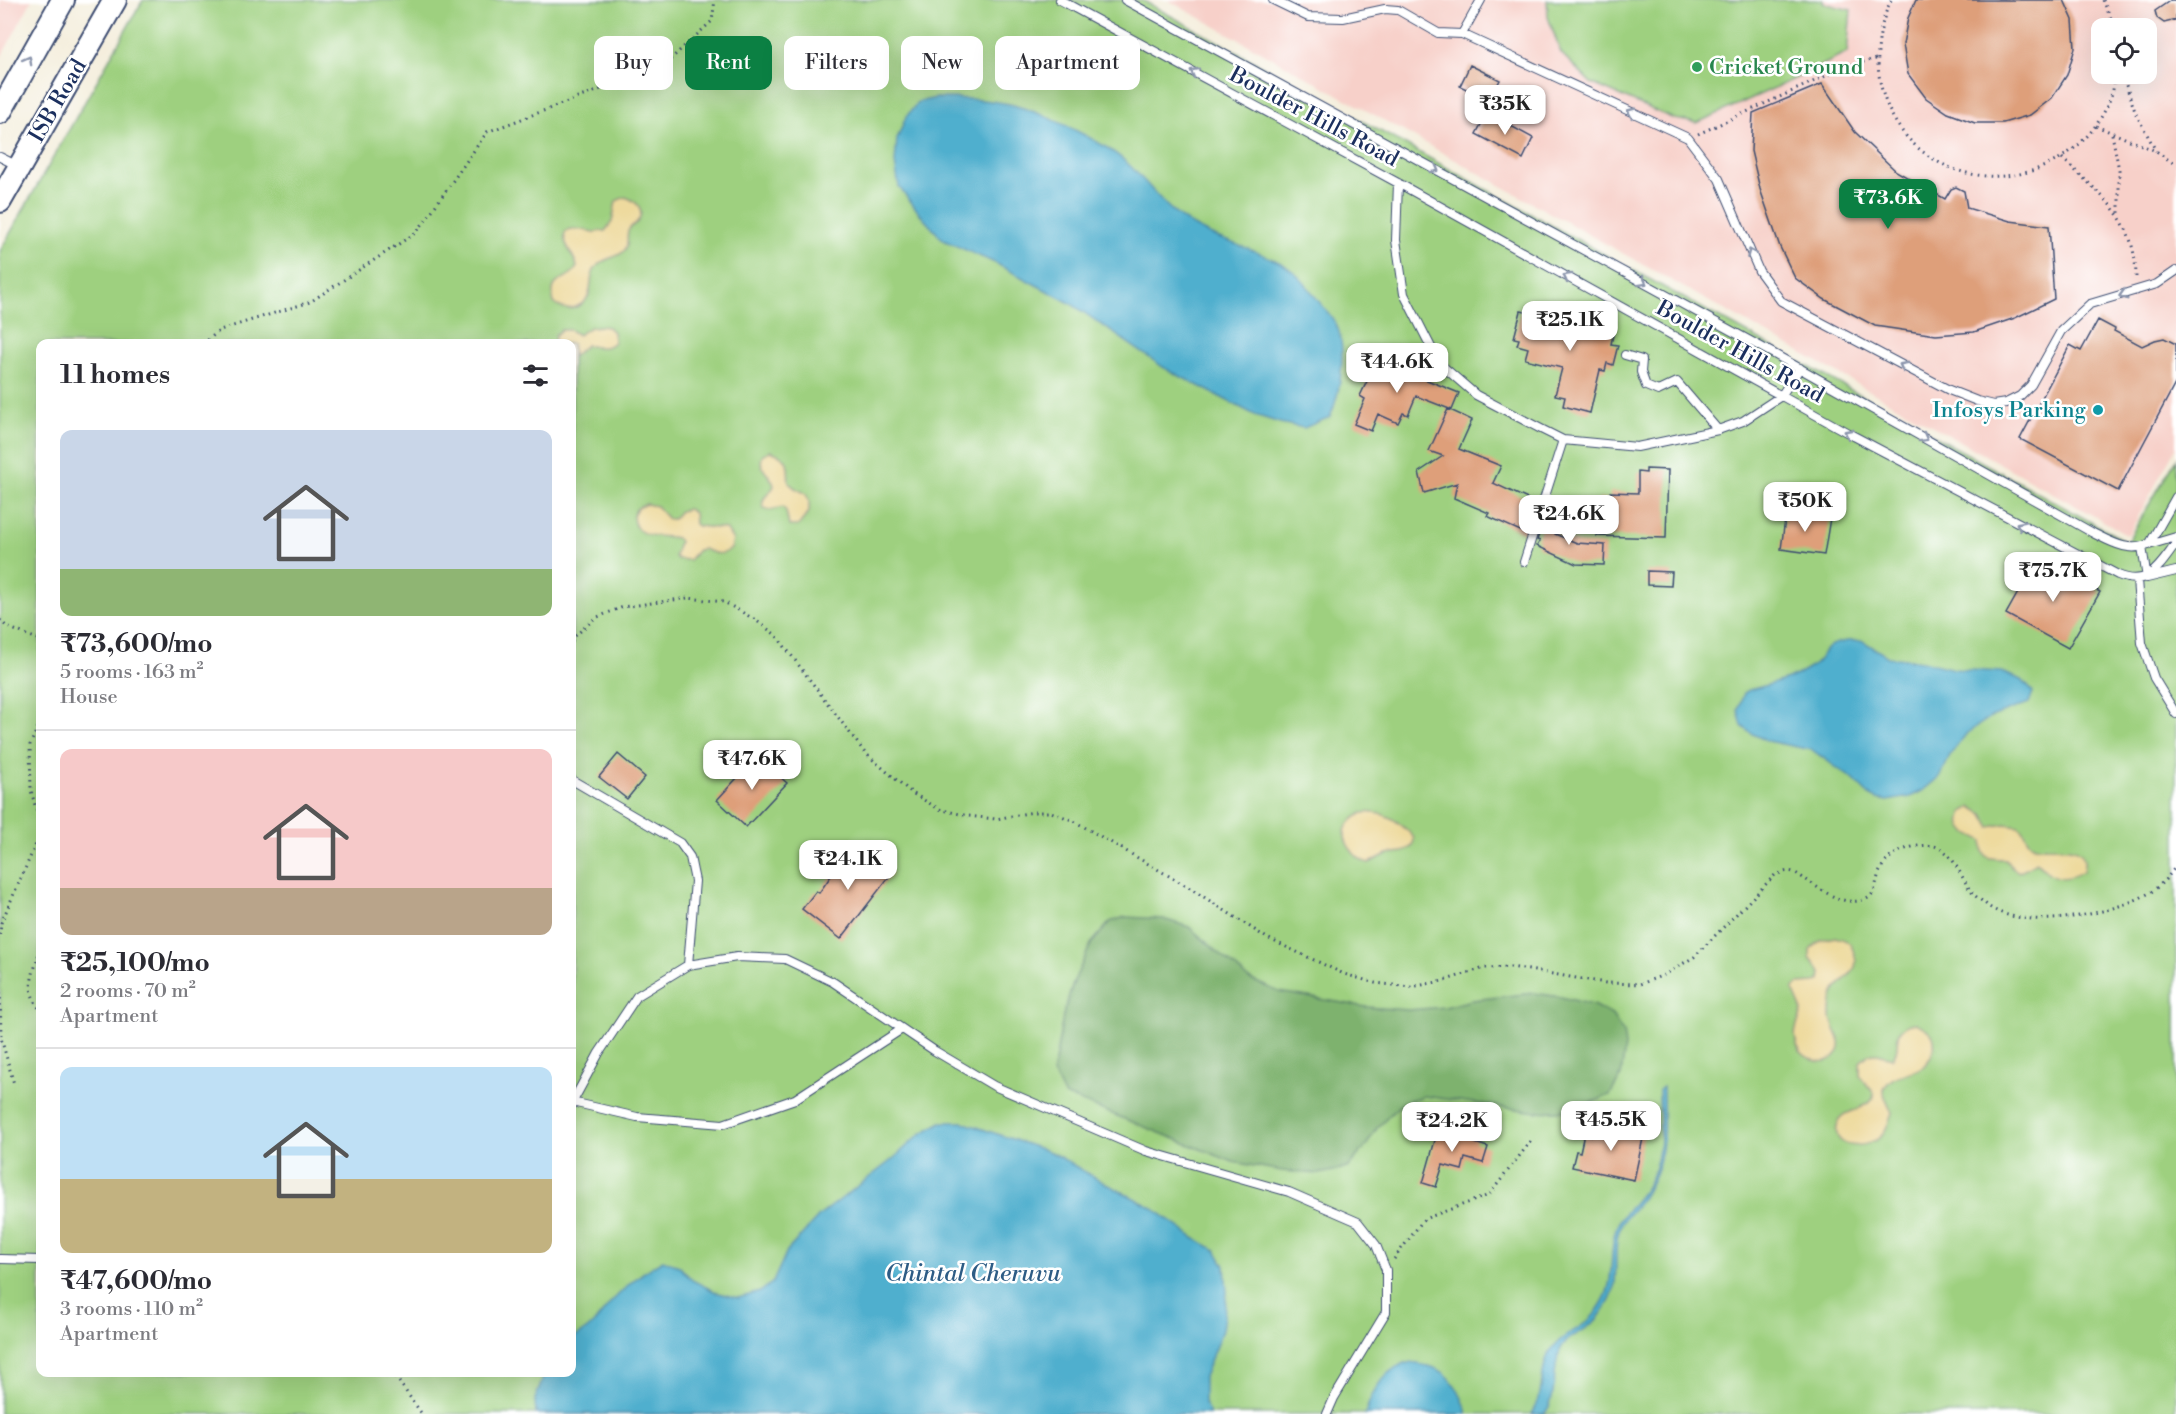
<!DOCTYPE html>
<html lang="en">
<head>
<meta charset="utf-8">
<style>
  :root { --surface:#fff; --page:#f2f2f3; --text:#2b2b33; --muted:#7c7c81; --line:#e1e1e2; --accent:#0b8043 }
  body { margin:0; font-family:"Libre Bodoni",serif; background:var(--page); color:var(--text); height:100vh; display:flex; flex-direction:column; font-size:22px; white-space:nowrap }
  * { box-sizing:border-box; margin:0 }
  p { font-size:20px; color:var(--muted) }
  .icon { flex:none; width:33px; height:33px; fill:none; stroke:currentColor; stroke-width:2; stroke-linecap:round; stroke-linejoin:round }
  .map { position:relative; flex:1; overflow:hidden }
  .details { position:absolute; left:36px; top:339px; width:540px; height:1038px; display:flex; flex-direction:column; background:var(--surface); border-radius:12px; box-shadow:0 6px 24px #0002 }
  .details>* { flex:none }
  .hud { position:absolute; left:594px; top:36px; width:570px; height:54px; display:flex; gap:12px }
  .controls { position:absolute; left:2091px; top:18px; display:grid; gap:12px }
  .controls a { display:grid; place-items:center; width:66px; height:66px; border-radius:12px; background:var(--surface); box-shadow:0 6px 24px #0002; font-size:30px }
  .price { position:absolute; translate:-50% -51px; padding:0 14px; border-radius:12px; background:#fff; color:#222; font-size:20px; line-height:39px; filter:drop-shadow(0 2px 3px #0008) }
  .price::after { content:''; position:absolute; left:50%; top:36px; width:18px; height:14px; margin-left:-9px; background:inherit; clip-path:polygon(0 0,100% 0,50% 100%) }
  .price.selected { background:var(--accent); color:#fff }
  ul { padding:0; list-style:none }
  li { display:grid; align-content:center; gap:12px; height:318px; padding:0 24px }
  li+li { border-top:2px solid var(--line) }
  li span { display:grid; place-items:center; height:186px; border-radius:12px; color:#555 }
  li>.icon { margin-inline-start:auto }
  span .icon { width:108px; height:108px; fill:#fffc; stroke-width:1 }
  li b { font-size:26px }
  h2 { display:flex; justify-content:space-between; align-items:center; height:72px; padding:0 24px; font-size:26px }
  .pill { padding:0 21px; border-radius:12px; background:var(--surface); box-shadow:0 6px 24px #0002; font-size:21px; line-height:54px }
  .pill.selected { background:var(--accent); color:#fff }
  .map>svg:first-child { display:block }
  .built { fill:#f7d0c9; fill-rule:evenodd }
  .green { fill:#9ed07f; stroke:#5c806e; stroke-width:1.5; fill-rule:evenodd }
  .forest { fill:#7eb26e; stroke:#4c7066; stroke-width:1.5 }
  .sand { fill:#eeda9e; stroke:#84847e; stroke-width:1.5 }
  .water { fill:#4fafce; stroke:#356f96; stroke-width:1.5 }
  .building { fill:#de9f7a }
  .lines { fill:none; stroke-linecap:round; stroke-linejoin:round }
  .lane-casing { stroke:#3c4c71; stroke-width:10 }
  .secondary-casing { stroke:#3c4c71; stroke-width:26 }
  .path { stroke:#3c4c71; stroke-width:3; stroke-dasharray:1.5 4.5; stroke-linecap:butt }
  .lane { stroke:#fff; stroke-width:8 }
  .secondary { stroke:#fff; stroke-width:22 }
  .oneway { stroke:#8d97ae }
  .leisure-dot { fill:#2e9e5b; stroke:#fff; stroke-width:2 }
  .culture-dot { fill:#0f9aa8; stroke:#fff; stroke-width:2 }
  .labels { text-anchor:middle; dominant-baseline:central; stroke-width:5; stroke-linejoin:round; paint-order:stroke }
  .leisure-label { font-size:22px; fill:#27864d; stroke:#fff; text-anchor:start }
  .street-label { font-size:22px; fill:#1b2f5e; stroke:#fff }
  .culture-label { font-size:22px; fill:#0d838f; stroke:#fff; text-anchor:end }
  .water-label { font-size:24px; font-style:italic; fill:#2d5c85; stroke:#fff }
</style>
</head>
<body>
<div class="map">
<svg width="2176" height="1414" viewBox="0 0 2176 1414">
  <rect width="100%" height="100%" fill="#fff"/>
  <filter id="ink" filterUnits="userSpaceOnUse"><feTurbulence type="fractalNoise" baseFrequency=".0167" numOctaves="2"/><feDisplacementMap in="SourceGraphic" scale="12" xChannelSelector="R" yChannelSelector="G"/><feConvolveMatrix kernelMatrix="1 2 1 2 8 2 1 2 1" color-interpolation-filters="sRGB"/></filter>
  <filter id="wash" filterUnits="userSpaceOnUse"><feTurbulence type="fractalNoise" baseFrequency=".008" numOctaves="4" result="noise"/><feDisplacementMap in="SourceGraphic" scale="24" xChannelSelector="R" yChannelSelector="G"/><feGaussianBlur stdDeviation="1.35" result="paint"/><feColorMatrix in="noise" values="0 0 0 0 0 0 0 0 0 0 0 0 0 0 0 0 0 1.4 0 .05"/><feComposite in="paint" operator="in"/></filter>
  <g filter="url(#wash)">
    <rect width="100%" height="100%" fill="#f4eedc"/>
    <path class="built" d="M0 0H32L0 59Z
      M1168 0H2176V447L2128 535ZM2102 28H2146V74H2102Z"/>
    <path class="green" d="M143 0H1142L2127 542 2176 459V1414H0V251ZM40 344H572V1372H40Z
      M1547 0H1823V3L1851 10 1847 53 1790 81 1697 123 1674 119 1591 83 1561 53 1548 17Z"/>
    <path class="forest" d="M1125 917 1163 919 1189 927 1249 979 1279 992 1366 1007 1408 1010 1445 1007 1472 1000 1534 993 1561 997 1593 1005 1612 1015 1623 1032 1625 1046 1621 1076 1610 1095 1574 1110 1537 1112 1424 1096 1408 1101 1398 1107 1377 1128 1366 1146 1347 1168 1319 1174 1282 1171 1233 1162 1064 1095 1053 1073 1064 1011 1074 981 1091 944 1110 922Z"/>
    <path class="sand" d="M625 197C635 200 646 209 638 221 635 225 630 226 628 231 626 238 630 246 623 252 616 258 605 258 598 265 584 279 599 297 576 307 567 311 561 308 554 303 547 275 569 283 577 267 575 257 567 250 565 240 560 221 587 232 595 232 597 232 604 231 605 231L612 222 616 201Z
      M600 326 608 327 613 332 614 342C606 350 596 347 586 345L572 357V344L554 343 555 335 561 330H570L578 335 590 327Z
      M770 451C792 458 787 464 789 483L795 488 805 493 809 500V512L798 526H789L786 511 783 507 770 510 764 508C759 497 770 495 774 486 772 474 756 470 763 454Z
      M646 504 656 506 668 519H673L680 511 688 509 694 513 695 524 698 526 726 529 733 540 731 549C720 557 714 553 703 549L698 550 689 560 677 559 675 556 679 542 677 538C662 535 634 540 633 517 633 509 640 506 646 504Z
      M1972 807 1983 814 1990 827 2005 824 2019 826C2024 831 2027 842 2033 845 2046 853 2092 835 2083 871 2074 877 2060 881 2050 874 2044 870 2043 865 2036 862L2019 872 2012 868 2006 859C1992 858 1980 862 1983 841 1970 833 1954 831 1963 812Z
      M1362 813C1383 810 1401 822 1414 838L1413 846 1403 852 1387 854 1369 863C1356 860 1339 840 1347 826 1350 820 1357 817 1362 813Z
      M1835 937C1844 939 1850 941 1853 950 1864 974 1841 976 1834 993 1832 999 1831 1009 1831 1016 1831 1029 1848 1043 1836 1055 1824 1069 1799 1058 1796 1042 1793 1030 1799 1022 1802 1011L1793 990 1798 984 1815 983 1820 980 1821 973 1810 958V950L1821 940Z
      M1916 1023C1927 1029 1936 1033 1934 1047 1927 1081 1896 1067 1885 1087 1881 1094 1890 1106 1892 1114 1889 1121 1887 1129 1882 1135 1871 1149 1832 1152 1837 1126 1841 1108 1862 1113 1873 1099V1092L1860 1076V1062L1869 1054H1878L1892 1058C1904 1046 1887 1027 1916 1023Z"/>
    <path class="water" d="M936 98C958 98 982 99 1004 103 1034 108 1103 141 1126 162 1147 181 1162 206 1187 222 1217 242 1255 247 1286 266 1299 275 1308 286 1317 299 1323 307 1331 315 1336 324 1348 348 1340 394 1330 417L1304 428 1280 423 1255 415 1166 369 1070 303 995 263 943 240 924 219 899 187 895 163 897 139 906 117 918 102Z
      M1848 641H1863L1888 657 1922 661 1954 669 2001 672 2022 680 2033 692 2029 703 1991 717 1967 733 1950 755 1945 767 1939 777 1922 791 1910 797 1887 801 1877 799 1869 795 1854 780 1812 750 1767 741 1751 733 1742 726 1738 710 1744 693 1749 690C1768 685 1791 680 1808 669 1830 656 1816 645 1848 641Z
      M1663 1087C1663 1133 1669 1155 1643 1197 1634 1210 1622 1218 1618 1234 1613 1255 1620 1283 1609 1302 1604 1310 1600 1317 1593 1323 1581 1334 1564 1337 1559 1353 1552 1371 1558 1399 1544 1414H1532C1545 1395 1539 1372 1549 1353 1557 1339 1572 1333 1584 1324 1592 1319 1597 1311 1602 1303 1615 1283 1609 1255 1615 1232 1619 1215 1637 1202 1646 1187 1666 1154 1659 1125 1659 1090Z
      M941 1122H962L1053 1153 1092 1176 1151 1207 1194 1238 1216 1250 1225 1266 1227 1293 1222 1330 1204 1377V1403L1210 1414H536L535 1399 545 1373 572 1372V1339C597 1326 600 1313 618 1295 632 1281 646 1269 663 1260L679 1266 692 1280 718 1293 738 1298 760 1292 773 1282 787 1251 819 1216 893 1159 919 1135Z
      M1404 1363C1443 1364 1453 1375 1467 1410V1414H1365C1372 1391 1382 1374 1404 1363Z"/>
    <g id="blocks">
      <path class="building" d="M1916 0H2064L2073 20 2075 48 2067 75 2052 98 2030 115 2003 123H1975L1948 113 1926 98 1908 74 1903 44 1908 18Z
        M2171 0H2176V20L2164 23 2157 18 2155 11Z
        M1470 65 1500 80 1489 100 1460 86Z
        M1822 84 1855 132 1896 171 1945 199 1951 189 1956 187 1964 191 1967 208 2010 221 2049 226 2054 299 2015 318 1974 332 1936 335 1875 326 1824 299 1795 278 1780 247 1760 189 1751 151 1753 113Z
        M1487 113 1533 138 1523 159 1476 134Z
        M1521 311 1572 323 1575 311 1616 322 1611 344 1618 345 1613 365 1607 363 1605 371 1600 370 1590 413 1563 406 1565 397 1555 395 1562 368 1525 359 1528 348 1517 345 1519 339 1514 338Z
        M2098 320 2115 329 2114 331 2142 346 2155 340 2164 338 2176 344V382L2118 491 2020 439 2070 345 2081 351Z
        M1370 357 1459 393 1452 410 1416 396 1408 415 1403 413 1398 423 1378 414 1371 431 1354 424 1365 399 1360 396 1369 377 1363 374Z
        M1448 409 1472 420 1459 449 1501 466 1493 483 1536 503 1527 534 1487 516 1489 513 1454 498 1457 483 1424 493 1419 472 1443 456 1429 451Z
        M1646 469 1668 470 1666 538 1597 536 1599 499H1610V492L1638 493V472L1646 473Z
        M1786 512 1830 518 1824 555 1781 549Z
        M1546 514 1560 520 1555 534 1577 543 1605 545 1604 565 1576 564 1537 546 1540 541 1537 540Z
        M2038 557 2100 592 2068 648 2006 614Z
        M1647 571 1672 572 1671 586 1647 585Z
        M618 754 645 777 627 799 599 777Z
        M757 756 787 783 746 827 717 800Z
        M854 843 892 873 841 939 802 909 816 891 819 893Z
        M1624 1125 1645 1129 1634 1180 1572 1167 1576 1151 1580 1152 1584 1134 1594 1136 1595 1131 1610 1134 1611 1128 1623 1131Z
        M1439 1126 1477 1137 1475 1143 1488 1147 1483 1163 1465 1158 1462 1170 1443 1165 1436 1187 1423 1183Z"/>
    </g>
  </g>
  <g filter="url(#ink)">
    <use href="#blocks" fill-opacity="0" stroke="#3c4c71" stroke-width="1.5"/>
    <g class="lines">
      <g class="lane-casing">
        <path id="lane" d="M1060 0 1398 183 1850 434 2118 575C2149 588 2159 566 2176 544
          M1125 0 1774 354 2093 533C2111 542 2131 554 2150 543L2176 497
          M1273 0 1308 17 1343 18 1385 9 1398 10 1438 33 1462 34 1688 138 1719 179 1759 271 1781 301 1949 390 1977 401 1993 405 2006 403 2020 396 2031 385 2061 331 2090 304 2157 284 2176 271
          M1462 34 1481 0
          M0 157 16 165
          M1398 183 1396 240 1404 294 1439 363 1476 395 1543 430 1563 440 1637 447 1718 430 1743 421 1781 396 1800 368
          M1625 355 1642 360 1641 372 1646 386 1658 391 1677 382 1718 430
          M2176 537 2142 547 2147 578 2176 571
          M1524 562 1563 440
          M2137 580 2142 643 2154 678 2176 714
          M572 780 680 843 690 857 695 881 688 965
          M572 1102 637 1117 723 1124 795 1099 902 1029
          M572 1103 599 1053 637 996 688 965 737 957 785 959 833 982 935 1051 994 1086 1146 1151 1289 1192 1358 1222 1376 1245 1386 1270V1312L1334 1398 1327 1414
          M0 1259 40 1260"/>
      </g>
      <g class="secondary-casing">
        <path id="secondary" d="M0 112 63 0
          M0 201 115 0"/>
      </g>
      <path class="path" d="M1891 0C1861 64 1883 140 1951 168 2014 193 2089 160 2111 96 2114 89 2114 81 2116 74
        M2103 0 2115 28
        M2122 74 2136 114 2156 151
        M2096 126 2156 151 2176 165
        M1698 134 1850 65 1876 59
        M2112 134 2119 170V213
        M2062 158C2102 197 2136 217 2136 279
        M203 344 220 330 310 302 417 232 487 132 663 66 712 21 715 0
        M0 620 7 627 40 640
        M572 641 575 636 595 618 623 607 688 598 724 602 754 619 776 635 865 753 912 793 939 809 968 816 996 819 1033 812H1051L1072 820 1190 888 1267 938 1344 974 1375 983 1411 987 1443 981 1484 968 1511 967 1606 983 1640 984 1664 975 1694 957 1775 875C1781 873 1787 870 1793 872 1797 873 1801 877 1805 879 1822 890 1841 906 1863 900 1877 897 1875 881 1880 871 1888 851 1915 843 1934 846 1952 849 1961 878 1971 891 1975 897 1983 901 1988 906 2026 933 2114 914 2151 892 2160 886 2170 875 2176 866
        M40 722 30 745 31 790 40 824
        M0 935 1 923 40 835
        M40 949C35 972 23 988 40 1009
        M0 986 1 1038 14 1084
        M1394 1259 1424 1219 1489 1195 1531 1141
        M392 1372 422 1414"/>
      <use href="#lane" class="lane"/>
      <use href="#secondary" class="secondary"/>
    </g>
    <defs><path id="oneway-chevron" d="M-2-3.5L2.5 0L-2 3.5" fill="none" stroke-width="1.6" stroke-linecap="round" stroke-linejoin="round" transform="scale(1.5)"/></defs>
    <g class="oneway">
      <use href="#oneway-chevron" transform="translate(28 60) rotate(-61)"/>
      <use href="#oneway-chevron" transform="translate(1194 72) rotate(-152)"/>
      <use href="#oneway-chevron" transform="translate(1631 112) rotate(-156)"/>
      <use href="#oneway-chevron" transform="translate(1435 169) rotate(29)"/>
      <use href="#oneway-chevron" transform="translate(1751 253) rotate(-113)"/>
      <use href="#oneway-chevron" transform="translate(1567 277) rotate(-151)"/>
      <use href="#oneway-chevron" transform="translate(1643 282) rotate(29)"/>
      <use href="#oneway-chevron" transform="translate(2123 295) rotate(164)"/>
      <use href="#oneway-chevron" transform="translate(1903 366) rotate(-152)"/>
      <use href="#oneway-chevron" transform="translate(1848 433) rotate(-152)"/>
      <use href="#oneway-chevron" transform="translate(1924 438) rotate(29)"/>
      <use href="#oneway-chevron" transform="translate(2020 525) rotate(-152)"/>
    </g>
  </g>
  <circle class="leisure-dot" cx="1697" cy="67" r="6"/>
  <circle class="culture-dot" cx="2098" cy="410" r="6"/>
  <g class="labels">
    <g class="leisure-label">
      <text x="1709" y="67">Cricket Ground</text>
    </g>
    <g class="street-label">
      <text transform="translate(58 101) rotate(-60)">ISB Road</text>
      <text transform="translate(1314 117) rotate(28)">Boulder Hills Road</text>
      <text transform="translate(1740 352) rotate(29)">Boulder Hills Road</text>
    </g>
    <g class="culture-label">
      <text x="2086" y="410">Infosys Parking</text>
    </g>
    <g class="water-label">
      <text x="973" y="1274">Chintal Cheruvu</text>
    </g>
  </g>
</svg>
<div class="controls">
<a><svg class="icon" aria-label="locate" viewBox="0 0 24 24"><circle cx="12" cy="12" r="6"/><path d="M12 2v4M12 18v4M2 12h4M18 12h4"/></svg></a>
</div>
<b class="price" style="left:1505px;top:136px">₹35K</b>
<b class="price selected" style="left:1888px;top:230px">₹73.6K</b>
<b class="price" style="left:1570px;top:352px">₹25.1K</b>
<b class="price" style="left:1397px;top:394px">₹44.6K</b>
<b class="price" style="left:1805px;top:533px">₹50K</b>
<b class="price" style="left:1569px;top:546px">₹24.6K</b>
<b class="price" style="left:2053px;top:603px">₹75.7K</b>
<b class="price" style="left:752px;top:791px">₹47.6K</b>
<b class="price" style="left:848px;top:891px">₹24.1K</b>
<b class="price" style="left:1611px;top:1152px">₹45.5K</b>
<b class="price" style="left:1452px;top:1153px">₹24.2K</b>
<div class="hud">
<a class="pill">Buy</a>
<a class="pill selected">Rent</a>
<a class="pill">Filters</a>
<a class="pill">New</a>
<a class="pill">Apartment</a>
</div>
<section class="details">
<h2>11 homes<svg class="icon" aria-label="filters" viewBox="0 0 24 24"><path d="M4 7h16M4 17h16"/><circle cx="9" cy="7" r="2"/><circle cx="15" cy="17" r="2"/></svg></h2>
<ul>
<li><span style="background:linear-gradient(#c9d6e8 75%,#8fb573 0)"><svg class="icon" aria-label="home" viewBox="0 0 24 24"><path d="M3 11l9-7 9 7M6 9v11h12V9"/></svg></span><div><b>₹73,600/mo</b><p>5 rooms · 163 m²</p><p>House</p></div></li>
<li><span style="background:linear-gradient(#f6c9c9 75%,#b9a48a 0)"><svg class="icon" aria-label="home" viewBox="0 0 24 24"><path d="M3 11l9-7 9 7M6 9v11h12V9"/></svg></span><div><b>₹25,100/mo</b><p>2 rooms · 70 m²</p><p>Apartment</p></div></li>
<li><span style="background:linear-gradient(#bfe0f5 60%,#c2b280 0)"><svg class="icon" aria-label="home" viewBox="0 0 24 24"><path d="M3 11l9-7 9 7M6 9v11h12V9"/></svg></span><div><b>₹47,600/mo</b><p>3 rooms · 110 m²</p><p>Apartment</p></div></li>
</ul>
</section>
</div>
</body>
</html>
